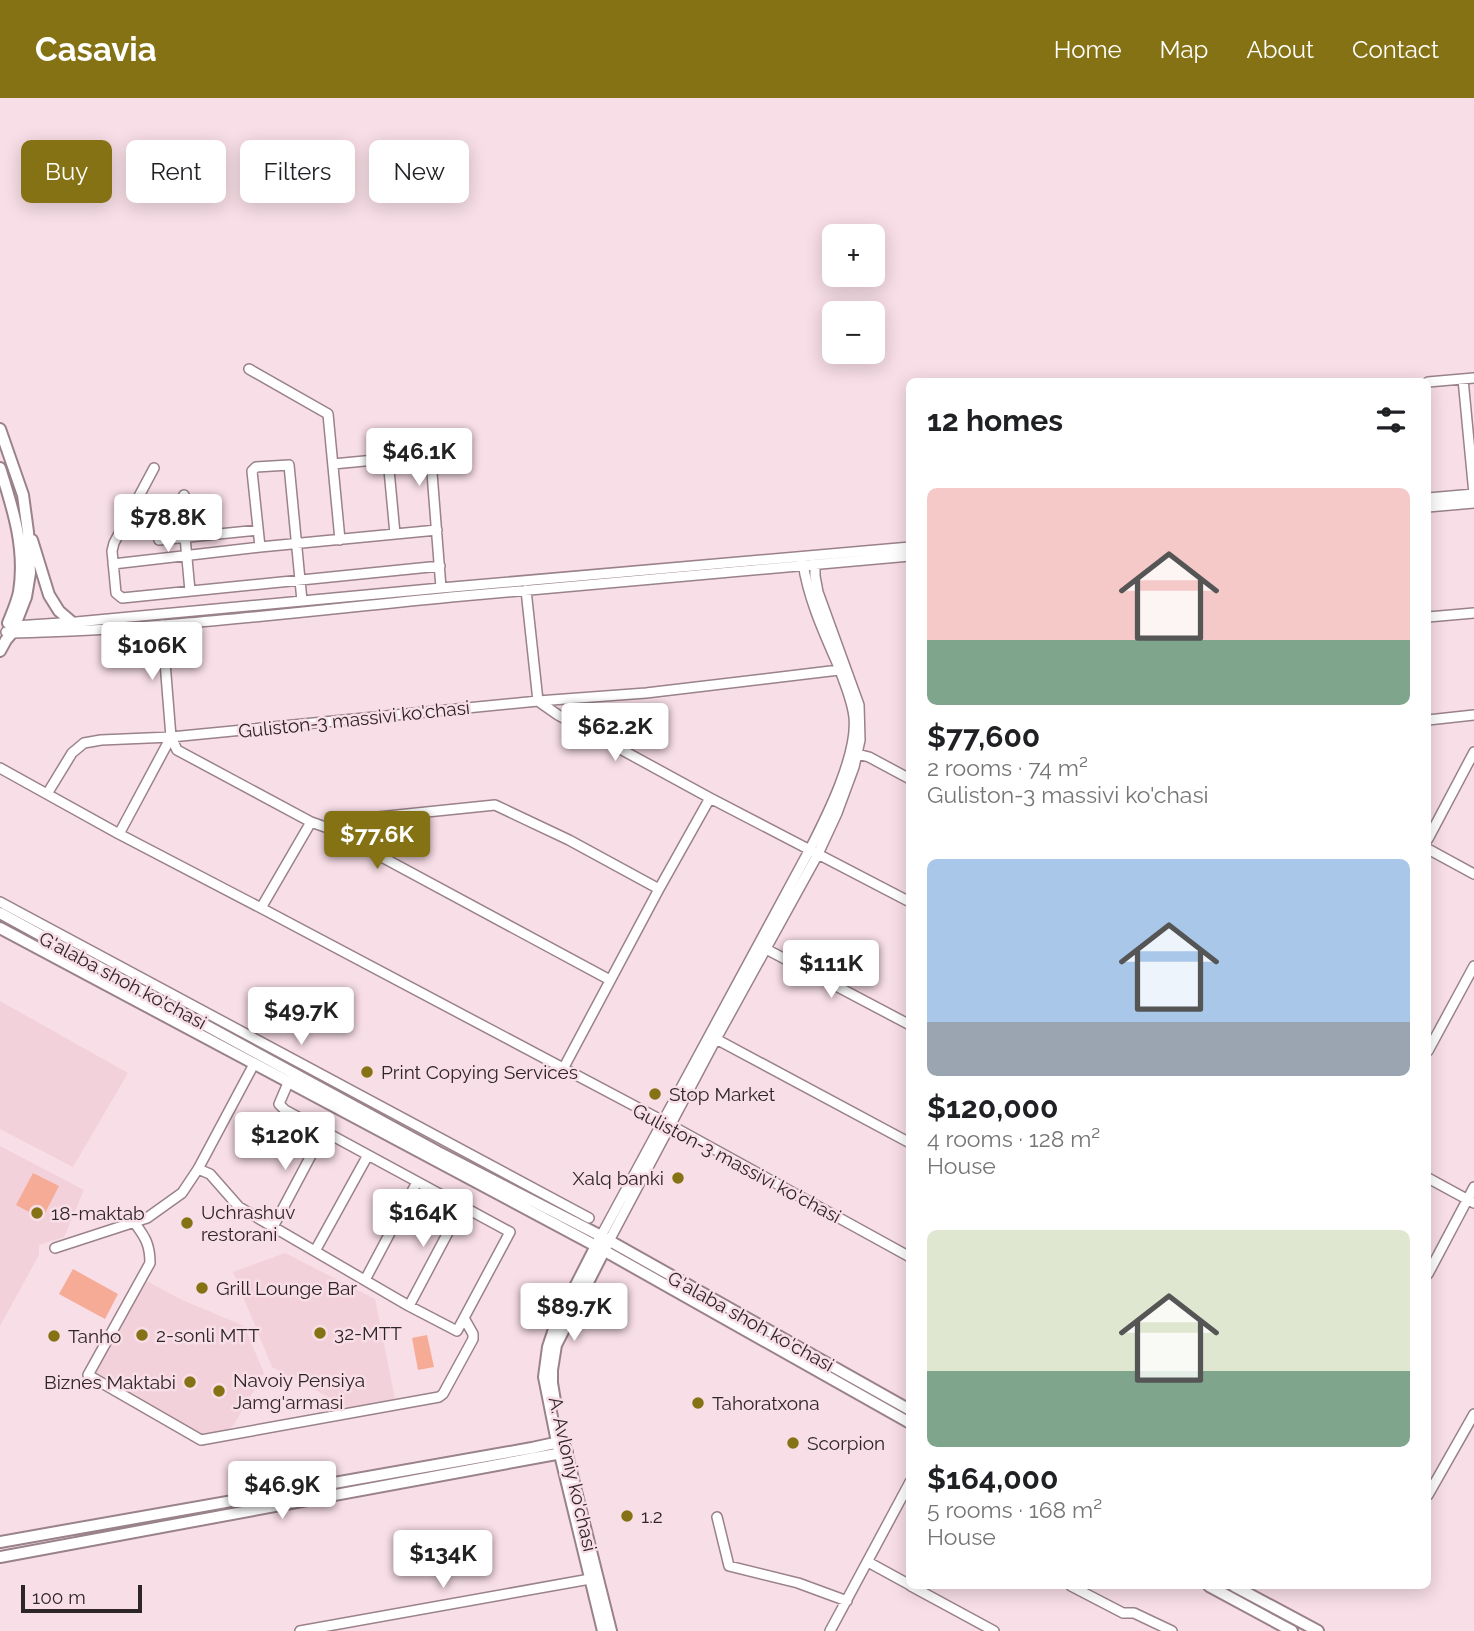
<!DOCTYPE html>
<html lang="en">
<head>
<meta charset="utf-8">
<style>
  :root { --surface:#fff; --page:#f6f6f6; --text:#202124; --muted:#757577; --accent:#857214 }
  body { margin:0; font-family:Raleway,sans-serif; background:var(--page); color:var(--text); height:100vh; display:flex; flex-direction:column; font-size:26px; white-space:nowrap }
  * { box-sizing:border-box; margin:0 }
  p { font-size:23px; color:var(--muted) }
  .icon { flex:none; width:38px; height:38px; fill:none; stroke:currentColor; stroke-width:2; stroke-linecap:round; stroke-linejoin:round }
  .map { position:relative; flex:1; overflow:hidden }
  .details { position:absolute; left:906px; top:280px; width:525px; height:1211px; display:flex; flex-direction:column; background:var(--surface); border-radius:10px; box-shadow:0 4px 18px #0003 }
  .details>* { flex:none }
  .top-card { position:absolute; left:21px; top:42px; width:665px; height:63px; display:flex; gap:14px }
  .buttons { position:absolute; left:822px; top:126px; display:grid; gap:14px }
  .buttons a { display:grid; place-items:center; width:63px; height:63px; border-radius:10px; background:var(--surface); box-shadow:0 4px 18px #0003; font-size:35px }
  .scale { position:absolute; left:21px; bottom:18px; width:121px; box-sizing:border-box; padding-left:7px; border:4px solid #2e2528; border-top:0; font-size:19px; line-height:24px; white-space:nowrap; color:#2e2528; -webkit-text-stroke:5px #f8dee6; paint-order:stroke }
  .price { position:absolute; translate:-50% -60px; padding:0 16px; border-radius:7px; background:#fff; color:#222; font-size:23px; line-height:46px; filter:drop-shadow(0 2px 4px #0008) }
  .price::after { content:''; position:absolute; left:50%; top:42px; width:21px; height:16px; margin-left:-10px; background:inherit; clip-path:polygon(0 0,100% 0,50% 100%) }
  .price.active { background:var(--accent); color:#fff }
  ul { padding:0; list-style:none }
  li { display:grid; align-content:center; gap:14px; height:371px; padding:0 21px }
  li span { display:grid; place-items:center; height:217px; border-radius:10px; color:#555 }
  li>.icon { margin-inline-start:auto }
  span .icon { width:126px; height:126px; fill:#fffc; stroke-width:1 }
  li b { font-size:30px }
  h2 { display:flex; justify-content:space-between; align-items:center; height:84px; padding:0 21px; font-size:30px }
  .chip { padding:0 24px; border-radius:10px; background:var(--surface); box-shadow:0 4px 18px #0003; font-size:24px; line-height:63px }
  .chip.active { background:var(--accent); color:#fff }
  header { display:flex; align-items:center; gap:42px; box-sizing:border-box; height:98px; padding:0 35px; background:var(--accent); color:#fff }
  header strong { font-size:33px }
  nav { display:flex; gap:38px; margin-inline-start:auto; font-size:24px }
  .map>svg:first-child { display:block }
  .built { fill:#f3d1db }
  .green { fill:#f5ab95 }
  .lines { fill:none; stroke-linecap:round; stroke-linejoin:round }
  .minor-casing { stroke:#9a828a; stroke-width:12 }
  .major-casing { stroke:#9a828a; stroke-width:14 }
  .minor { stroke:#fff; stroke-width:9 }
  .major { stroke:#fff; stroke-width:10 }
  .poi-dot { fill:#857214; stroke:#f8dee6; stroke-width:2.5 }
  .labels { text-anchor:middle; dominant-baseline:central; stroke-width:5; stroke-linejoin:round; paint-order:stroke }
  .street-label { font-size:19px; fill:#2e2528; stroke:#f8dee6 }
  .poi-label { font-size:19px; fill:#2e2528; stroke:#f8dee6; text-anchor:start }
</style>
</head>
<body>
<header>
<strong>Casavia</strong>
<nav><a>Home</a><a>Map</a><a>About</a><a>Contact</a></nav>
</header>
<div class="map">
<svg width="1474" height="1533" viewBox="0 0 1474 1533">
  <rect width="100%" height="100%" fill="#f8dee6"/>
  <path class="built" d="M0 903 128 975 73 1069 0 1031Z
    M0 1048 84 1092 64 1139 39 1147V1157L0 1228Z
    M285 1155 375 1201 395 1301 351 1311 272 1269 233 1174Z
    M145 1182 180 1201 244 1228 264 1275 233 1328 225 1334 200 1336 95 1277Z"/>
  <path class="green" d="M33 1075 59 1088 42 1121 16 1107Z
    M73 1171 118 1196 105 1221 59 1196Z
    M427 1237 434 1269 418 1272 412 1240Z"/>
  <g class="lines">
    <g class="minor-casing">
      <path id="minor" d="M249 271 328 316 340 442
        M1463 281 1474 396
        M1428 284 1474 280
        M388 361 395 436
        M333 366 427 357 431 362 441 490
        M154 370 114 445 112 453 116 495 122 500 440 468
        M184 397 159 442 258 432
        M1428 400 1474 396
        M1428 409 1474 405
        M185 439 190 493
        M260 449 252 373 256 369 289 367 302 503
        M113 466 260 449 437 432
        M526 492 538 603 558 617 710 700 910 804
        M1428 519 1474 515
        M9 526 15 528 76 524 441 490 910 449
        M162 527 171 639 177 652 311 724 328 730 610 882
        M6 534 12 535C159 532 305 513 451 499 604 484 757 473 910 458
        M1428 622 1474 617
        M857 656 869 659 910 681
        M0 670 119 736 261 810 663 1023 910 1159
        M47 696 72 655 84 645 101 642 171 639 538 603 646 595 839 572
        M328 730 378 719 495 707 569 742 659 791
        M119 736 171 639
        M1428 741 1474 654
        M1428 751 1474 776
        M0 804 589 1120
        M261 810 311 724
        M766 851 910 927
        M716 941 910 1045
        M1428 953 1474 868
        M563 971 659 791 710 700
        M198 1071 210 1076 239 1109 409 1208 457 1233 510 1134 285 1012 279 1006 288 985
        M1428 1080 1474 1105
        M134 1124C145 1139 150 1146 150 1165L88 1277 201 1342 439 1299 443 1296 473 1241V1236L464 1220
        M273 1129 324 1033
        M601 1138 810 751C827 718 858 656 854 619 852 601 844 584 838 567 824 535 808 500 803 465
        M609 1143 716 941 818 756 837 715 854 669 860 642 859 607 818 494 815 478V464
        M55 1150 147 1120 182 1095 198 1071 254 966
        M315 1153 368 1057
        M1428 1176 1474 1089
        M365 1182 417 1084
        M409 1208 462 1108
        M1428 1397 1474 1316
        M717 1419 729 1468 798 1485 847 1503
        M868 1464 910 1487
        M911 1488 994 1533
        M1071 1488 1123 1515H1134L1172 1533
        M300 1533 590 1481
        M830 1533 910 1384"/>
    </g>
    <g class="major-casing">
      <path id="major" d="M0 331 23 397 28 434 30 475 26 499 12 535 6 542 0 553
        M0 370C13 411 26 451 19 494 17 504 12 515 8 525
        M32 442 49 497 59 513 73 525
        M0 815 438 1054 601 1138 910 1312
        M0 830 596 1148 910 1325
        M599 1142 555 1228 548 1249 544 1279 557 1344 603 1533
        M555 1303 552 1285V1272L556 1247 606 1149
        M565 1349 611 1533
        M0 1444 532 1350 564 1343
        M0 1459 567 1354
        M1209 1488 1292 1533
        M1234 1488 1318 1533"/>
    </g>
    <use href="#minor" class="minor"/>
    <use href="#major" class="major"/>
  </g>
  <g class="poi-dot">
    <circle cx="367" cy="974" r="7"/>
    <circle cx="655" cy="996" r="7"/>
    <circle cx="678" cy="1080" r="7"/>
    <circle cx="37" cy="1115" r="7"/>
    <circle cx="187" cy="1125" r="7"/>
    <circle cx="202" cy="1190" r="7"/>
    <circle cx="320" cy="1235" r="7"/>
    <circle cx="142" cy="1237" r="7"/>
    <circle cx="54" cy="1238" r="7"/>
    <circle cx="190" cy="1284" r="7"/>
    <circle cx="219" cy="1293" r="7"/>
    <circle cx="698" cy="1305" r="7"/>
    <circle cx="793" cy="1345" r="7"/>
    <circle cx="627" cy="1418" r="7"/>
  </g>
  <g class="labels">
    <g class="street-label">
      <text transform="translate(354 621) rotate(-6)">Guliston-3 massivi ko'chasi</text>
      <text transform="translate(123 882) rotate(28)">G'alaba shoh ko'chasi</text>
      <text transform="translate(737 1065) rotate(28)">Guliston-3 massivi ko'chasi</text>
      <text transform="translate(751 1223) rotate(29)">G'alaba shoh ko'chasi</text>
      <text transform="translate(573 1376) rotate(77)">A. Avloniy ko'chasi</text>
    </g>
    <g class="poi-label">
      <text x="381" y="974">Print Copying Services</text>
      <text x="669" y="996">Stop Market</text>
      <text x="664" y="1080" text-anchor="end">Xalq banki</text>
      <text x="201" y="1114">Uchrashuv<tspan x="201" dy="22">restorani</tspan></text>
      <text x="51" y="1115">18-maktab</text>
      <text x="216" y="1190">Grill Lounge Bar</text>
      <text x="334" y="1235">32-MTT</text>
      <text x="156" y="1237">2-sonli MTT</text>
      <text x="68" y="1238">Tanho</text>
      <text x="233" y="1282">Navoiy Pensiya<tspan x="233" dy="22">Jamg'armasi</tspan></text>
      <text x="176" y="1284" text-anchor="end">Biznes Maktabi</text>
      <text x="712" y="1305">Tahoratxona</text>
      <text x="807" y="1345">Scorpion</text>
      <text x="641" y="1418">1.2</text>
    </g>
  </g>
</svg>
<div class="buttons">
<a>+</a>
<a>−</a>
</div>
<div class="scale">100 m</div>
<b class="price" style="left:419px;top:390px">$46.1K</b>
<b class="price" style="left:168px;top:456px">$78.8K</b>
<b class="price" style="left:152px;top:584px">$106K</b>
<b class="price" style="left:615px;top:665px">$62.2K</b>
<b class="price active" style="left:377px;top:773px">$77.6K</b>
<b class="price" style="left:831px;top:902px">$111K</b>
<b class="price" style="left:301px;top:949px">$49.7K</b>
<b class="price" style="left:285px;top:1074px">$120K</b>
<b class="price" style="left:423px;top:1151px">$164K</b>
<b class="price" style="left:574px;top:1245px">$89.7K</b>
<b class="price" style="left:282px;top:1423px">$46.9K</b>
<b class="price" style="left:443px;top:1492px">$134K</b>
<div class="top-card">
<a class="chip active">Buy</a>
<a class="chip">Rent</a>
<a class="chip">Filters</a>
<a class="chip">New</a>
</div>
<section class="details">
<h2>12 homes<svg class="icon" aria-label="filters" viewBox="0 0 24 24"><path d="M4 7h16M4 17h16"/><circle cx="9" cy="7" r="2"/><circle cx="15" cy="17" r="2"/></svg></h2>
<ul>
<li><span style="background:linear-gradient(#f6c9c9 70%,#7fa58c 0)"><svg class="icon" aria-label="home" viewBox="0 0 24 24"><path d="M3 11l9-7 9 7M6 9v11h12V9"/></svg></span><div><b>$77,600</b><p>2 rooms · 74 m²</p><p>Guliston-3 massivi ko'chasi</p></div></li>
<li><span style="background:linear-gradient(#a9c7e8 75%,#9aa5b1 0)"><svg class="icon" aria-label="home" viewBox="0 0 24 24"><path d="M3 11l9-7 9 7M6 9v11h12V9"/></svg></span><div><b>$120,000</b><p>4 rooms · 128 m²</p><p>House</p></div></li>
<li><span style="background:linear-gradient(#dfe7d0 65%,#7fa58c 0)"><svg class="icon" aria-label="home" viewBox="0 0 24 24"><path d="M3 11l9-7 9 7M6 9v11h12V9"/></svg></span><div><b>$164,000</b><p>5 rooms · 168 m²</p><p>House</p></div></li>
</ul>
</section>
</div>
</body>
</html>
